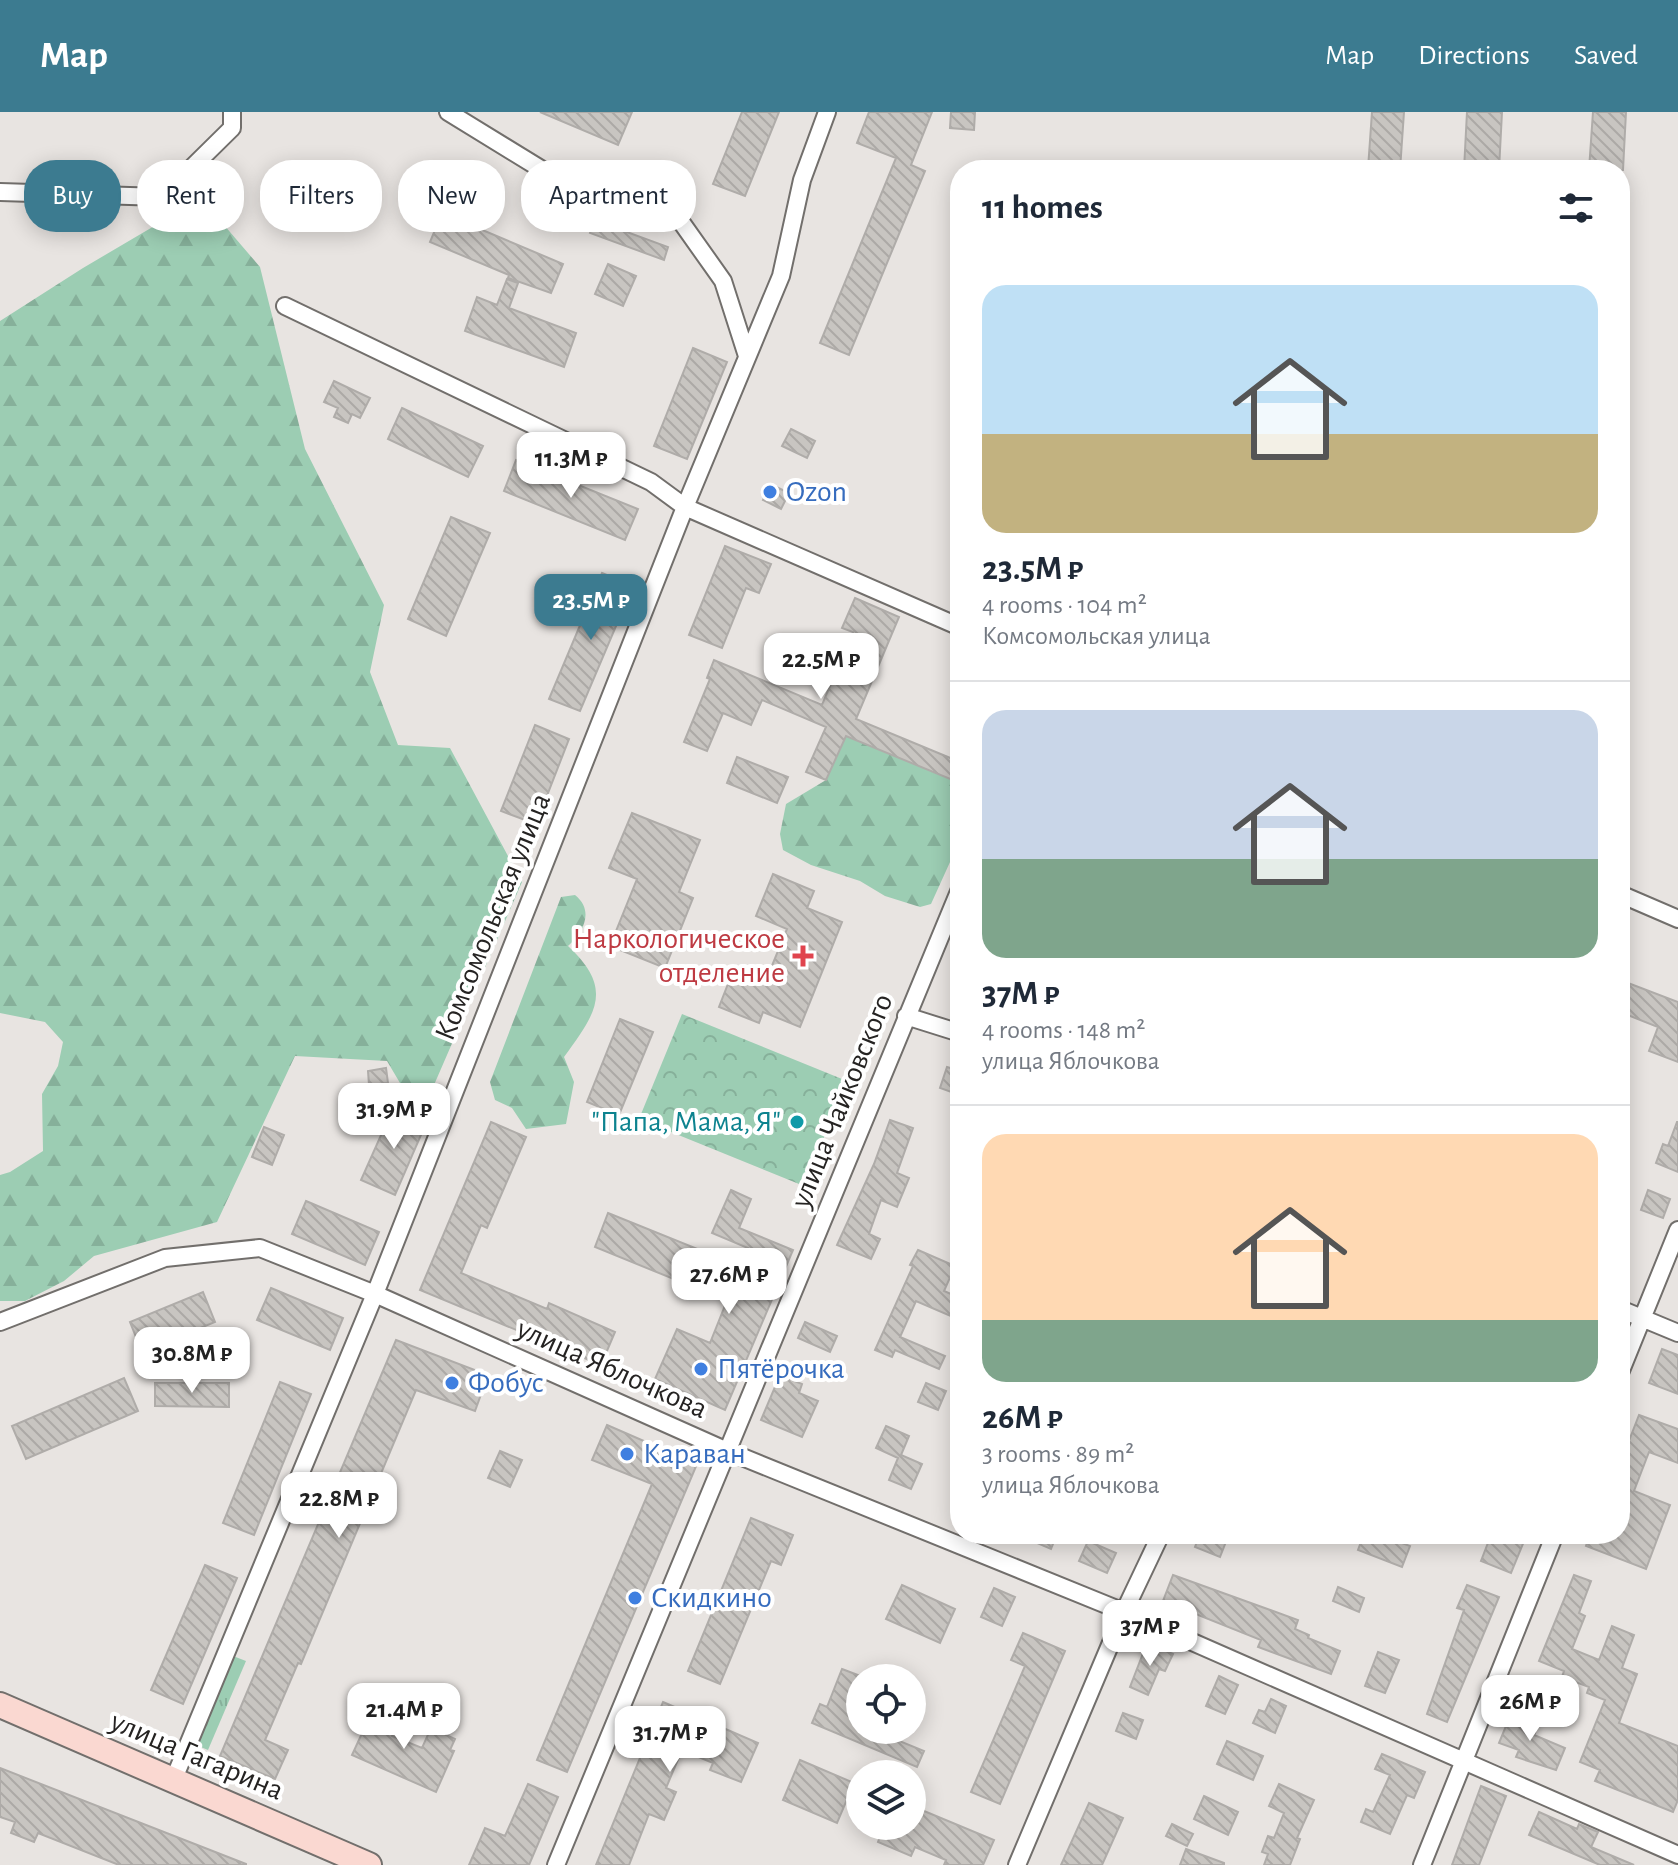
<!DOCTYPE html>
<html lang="en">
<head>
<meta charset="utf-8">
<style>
  :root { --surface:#fff; --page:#f6f6f7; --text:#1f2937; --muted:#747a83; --line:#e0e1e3; --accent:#3c7b90 }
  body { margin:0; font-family:"Alegreya Sans",sans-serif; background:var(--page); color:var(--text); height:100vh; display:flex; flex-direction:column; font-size:30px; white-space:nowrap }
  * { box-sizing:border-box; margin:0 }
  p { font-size:26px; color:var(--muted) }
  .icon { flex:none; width:44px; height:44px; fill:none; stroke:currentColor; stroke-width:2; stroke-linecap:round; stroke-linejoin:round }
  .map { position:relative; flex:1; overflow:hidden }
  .drawer { position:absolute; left:950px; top:48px; width:680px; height:1384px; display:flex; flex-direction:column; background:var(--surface); border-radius:32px; box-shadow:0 4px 20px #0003 }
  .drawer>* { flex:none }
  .banner { position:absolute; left:24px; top:48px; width:760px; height:72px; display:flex; gap:16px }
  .tools { position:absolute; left:846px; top:1552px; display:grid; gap:16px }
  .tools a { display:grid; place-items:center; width:80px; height:80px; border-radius:50%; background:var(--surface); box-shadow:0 4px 20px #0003; font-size:40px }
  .price { position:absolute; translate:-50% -68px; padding:0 18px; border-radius:16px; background:#fff; color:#222; font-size:26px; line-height:52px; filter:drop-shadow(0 2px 4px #0008) }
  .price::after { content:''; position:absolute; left:50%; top:48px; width:24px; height:18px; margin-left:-12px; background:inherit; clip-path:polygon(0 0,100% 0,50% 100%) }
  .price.current { background:var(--accent); color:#fff }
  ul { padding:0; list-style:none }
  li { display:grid; align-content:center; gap:16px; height:424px; padding:0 32px }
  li+li { border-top:2px solid var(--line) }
  li span { display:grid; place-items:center; height:248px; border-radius:24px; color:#555 }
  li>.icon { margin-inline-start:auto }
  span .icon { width:144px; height:144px; fill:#fffc; stroke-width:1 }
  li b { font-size:34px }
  h2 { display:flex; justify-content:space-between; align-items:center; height:96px; padding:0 32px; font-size:34px }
  .tag { padding:0 28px; border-radius:32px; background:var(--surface); box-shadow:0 4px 20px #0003; font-size:28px; line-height:72px }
  .tag.current { background:var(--accent); color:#fff }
  header { display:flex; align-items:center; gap:48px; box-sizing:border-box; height:112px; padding:0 40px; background:var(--accent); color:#fff }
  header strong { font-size:38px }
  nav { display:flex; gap:44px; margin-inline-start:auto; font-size:28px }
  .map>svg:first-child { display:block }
  .grass { fill:url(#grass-tufts) }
  .forest { fill:url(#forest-firs) }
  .park { fill:url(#park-crowns) }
  .building { fill:url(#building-back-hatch); stroke:#afaca9; stroke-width:2 }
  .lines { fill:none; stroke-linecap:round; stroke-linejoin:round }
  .street-casing { stroke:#726f6c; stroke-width:20 }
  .secondary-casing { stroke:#726f6c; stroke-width:28 }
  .street { stroke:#fff; stroke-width:16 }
  .secondary { stroke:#fad8d1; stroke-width:24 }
  .shop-dot { fill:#3f7fe0; stroke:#fff; stroke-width:3 }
  .health-dot { fill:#e0444e; stroke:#fff; stroke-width:3 }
  .culture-dot { fill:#0f9aa8; stroke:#fff; stroke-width:3 }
  .labels { text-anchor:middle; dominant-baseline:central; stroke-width:8; stroke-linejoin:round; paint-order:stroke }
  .shop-label { font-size:30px; fill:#366cbe; stroke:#fff; text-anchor:start }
  .street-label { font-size:30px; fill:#252322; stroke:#fff }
  .health-label { font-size:30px; fill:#be3a42; stroke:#fff; text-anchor:end }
  .culture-label { font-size:30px; fill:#0d838f; stroke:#fff; text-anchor:end }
</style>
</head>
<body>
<header>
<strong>Map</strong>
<nav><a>Map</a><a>Directions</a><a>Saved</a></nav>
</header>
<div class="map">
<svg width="1678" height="1753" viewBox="0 0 1678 1753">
  <defs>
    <pattern id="grass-tufts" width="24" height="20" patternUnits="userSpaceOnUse" patternTransform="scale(2)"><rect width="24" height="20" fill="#9ccdb3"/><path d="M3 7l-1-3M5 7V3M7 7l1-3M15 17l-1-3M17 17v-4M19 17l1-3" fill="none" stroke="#86b09a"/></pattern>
    <pattern id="forest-firs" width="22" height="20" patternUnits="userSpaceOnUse" patternTransform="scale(2)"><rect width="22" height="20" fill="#9ccdb3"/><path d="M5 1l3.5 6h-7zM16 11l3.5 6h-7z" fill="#86b09a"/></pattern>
    <pattern id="park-crowns" width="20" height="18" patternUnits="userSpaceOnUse" patternTransform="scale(2)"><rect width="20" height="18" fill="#9ccdb3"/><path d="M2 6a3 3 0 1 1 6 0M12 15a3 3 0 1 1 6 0" fill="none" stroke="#86b09a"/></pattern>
    <pattern id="building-back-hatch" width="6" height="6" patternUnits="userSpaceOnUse" patternTransform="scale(2)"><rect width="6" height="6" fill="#c8c5c1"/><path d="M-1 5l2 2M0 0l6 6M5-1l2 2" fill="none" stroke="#aca9a6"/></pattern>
  </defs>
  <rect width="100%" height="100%" fill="#e8e4e1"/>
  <path class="grass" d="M233 1544 246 1549 208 1638 196 1633Z"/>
  <path class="forest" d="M212 99 260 155 305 337 384 493 370 560 398 633 450 636 522 770 434 973 419 975 400 971 387 949 295 944 217 1110 94 1144 64 1169 25 1189H0V1063L10 1060 43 1039 42 982 58 954 63 930 45 910 0 901V209L83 156 156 113Z
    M835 619 960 671V728L931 792 920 795 885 784 860 769 811 753 783 738 780 722 786 692 826 668 838 641 818 632Z
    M575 783C595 799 583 821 568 834 613 876 598 899 564 945L574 970 566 1012 526 1017 512 996 495 988 490 970 561 785Z"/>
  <path class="park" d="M682 902 847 969 804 1074 639 1007Z"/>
  <path class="building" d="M540 0H632L618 33Z
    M742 0H779L745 84 713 72Z
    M869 0H932L911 53 925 59 849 243 820 231 896 46 857 31Z
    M951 0H975L974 18 950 16Z
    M1372 0H1404L1400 58 1368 57Z
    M1467 0H1502L1499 58H1464Z
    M1593 0H1626L1623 58H1589Z
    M442 101 563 152 551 181 508 166 509 163 430 130Z
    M594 108 668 135 664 148 590 121Z
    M608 152 636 164 623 194 595 182Z
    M507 167 518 171 509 196 576 221 564 255 465 219 477 185 497 193Z
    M693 236 727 250 687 347 654 334Z
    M334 269 370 286 360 306 352 302 348 311 334 305 338 296 324 290Z
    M402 296 483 334 468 365 388 327Z
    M791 317 815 329 807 346 782 334Z
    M516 348 638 397 625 428 504 379Z
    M770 372 789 381 781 397 763 388Z
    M451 405 490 421 446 524 408 507Z
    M725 434 771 452 759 481 746 476 722 536 689 523Z
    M602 461 633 474 580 599 549 587Z
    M855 486 899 505 856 607 960 650V671L846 624 826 668 806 660 826 615 762 588 751 613 723 601 707 639 684 630 710 567 707 566 714 548 822 593 853 520 842 516Z
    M535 613 569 627 536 712 501 699Z
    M737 645 788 665 777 691 727 671Z
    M632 701 700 728 679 780 693 786 665 856 610 834 637 767 609 756Z
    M773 762 814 779 807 796 842 810 800 915 763 900 759 911 719 895 735 854 767 866 787 817 756 804Z
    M1628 871 1678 890V950L1649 939 1658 915 1620 900V892Z
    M620 907 653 920 619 1003 587 990Z
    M947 955 960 959 954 981 940 976Z
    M386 956 388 971 369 973 368 959Z
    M394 994 427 1009 395 1083 361 1068Z
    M890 1008 913 1016 897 1061 909 1066 897 1095 881 1088 869 1122 880 1127 871 1147 837 1133 874 1052Z
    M491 1010 526 1025 487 1116 481 1113 461 1161 547 1197 549 1191 615 1220 601 1253 420 1178Z
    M1677 1010H1678V1060L1656 1051 1663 1032 1668 1034Z
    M264 1015 284 1023 272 1053 252 1045Z
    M731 1078 751 1087 739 1116 793 1138 725 1298 655 1267 677 1217 710 1231 748 1136 712 1121Z
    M1648 1078 1670 1087 1663 1106 1641 1098Z
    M306 1089 379 1120 365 1153 292 1122Z
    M608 1101 700 1138 686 1172 595 1135Z
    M918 1138 955 1154 944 1179 960 1186V1208L916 1189 900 1225 945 1244 939 1257 895 1238 892 1245 875 1238 913 1154 910 1153Z
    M271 1176 343 1206 330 1238 257 1208Z
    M203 1180 215 1210 142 1240 130 1210Z
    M805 1210 837 1224 830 1240 798 1226Z
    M396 1228 488 1263 475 1299 416 1278 301 1552 298 1551 265 1628 288 1638 275 1667 220 1644Z
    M1662 1237 1678 1243V1282L1649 1271Z
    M780 1263 802 1272 799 1281 818 1289 802 1325 761 1308Z
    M124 1266 138 1299 26 1347 12 1314Z
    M280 1270 311 1282 254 1423 223 1411Z
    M155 1271H229V1295L155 1294Z
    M926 1271 946 1279 938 1298 918 1290Z
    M1639 1303 1678 1317V1351L1649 1340 1634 1379 1670 1393 1646 1457 1586 1434 1590 1422H1620V1352Z
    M607 1313 697 1352 567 1660 537 1648 652 1372 592 1348Z
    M886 1314 909 1324 901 1343 922 1352 911 1377 889 1368 898 1346 876 1336Z
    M500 1339 522 1348 510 1375 488 1366Z
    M751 1406 793 1423 781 1453 771 1449 720 1572 688 1559Z
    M1016 1422H1057L1051 1437Z
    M1200 1422H1229L1220 1445 1195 1435Z
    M1364 1422H1378L1410 1434 1402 1455 1358 1438Z
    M1508 1422H1527L1511 1461 1481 1449 1491 1423 1506 1429Z
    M1088 1429 1116 1441 1107 1461 1079 1449Z
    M205 1453 237 1466 183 1592 151 1578Z
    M1173 1463 1298 1508 1295 1517 1309 1523 1308 1526 1340 1539 1331 1562 1258 1535 1261 1528 1163 1489Z
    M1574 1463 1591 1469 1579 1501 1585 1504 1572 1537 1599 1548 1612 1514 1634 1523 1622 1556 1637 1562 1619 1611 1678 1634V1688L1673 1700 1595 1669 1600 1658 1580 1650 1605 1588 1587 1581 1589 1575 1562 1565 1564 1559 1539 1549Z
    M902 1473 955 1497 940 1531 886 1507Z
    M1467 1473 1499 1485 1447 1610 1427 1602 1464 1498 1457 1496Z
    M1338 1475 1364 1486 1359 1500 1333 1489Z
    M994 1476 1015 1485 1002 1514 981 1505Z
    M1023 1521 1065 1539 1000 1692 971 1680 1025 1554 1011 1548Z
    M1147 1531 1173 1542 1165 1559 1159 1557 1148 1583 1130 1575Z
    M1378 1540 1399 1548 1385 1581 1365 1574Z
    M842 1557 863 1565 860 1566 847 1603 860 1609V1618H881L888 1621 887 1624 924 1639 917 1655 812 1611 820 1592 827 1595Z
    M1219 1564 1238 1573 1225 1602 1206 1594Z
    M1271 1587 1286 1594 1275 1621 1253 1611 1259 1598 1265 1600Z
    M663 1590 758 1631 741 1670 710 1658 713 1651 682 1638 666 1676 676 1680 664 1708 649 1702 629 1753H596Z
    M375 1593 401 1604 392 1624 422 1636 431 1616 455 1627 450 1638 454 1639 436 1680 352 1643Z
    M1513 1597 1530 1604 1525 1617 1535 1621 1534 1623 1565 1636 1556 1658 1516 1645 1519 1638 1499 1631Z
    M1123 1601 1143 1608 1136 1627 1116 1619Z
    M1227 1629 1263 1644 1253 1668 1217 1652Z
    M1382 1642 1425 1660 1414 1686 1407 1683 1390 1722 1361 1710 1366 1697 1373 1700 1390 1663 1375 1657Z
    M800 1648 854 1671 837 1711 783 1688Z
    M0 1656 246 1752V1753H119L38 1721 34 1730 11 1721 15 1710 0 1705Z
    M528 1672 558 1685 529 1753H469L485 1716 505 1724Z
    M1279 1672 1314 1688 1297 1726 1300 1727 1290 1753H1264L1268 1742 1262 1740 1268 1724 1274 1726 1284 1701 1269 1694Z
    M1481 1674 1506 1684 1479 1753H1452Z
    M1204 1684 1238 1700 1228 1723 1194 1707Z
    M1089 1691 1123 1706 1102 1753H1061Z
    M912 1694 994 1728 983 1753H944L946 1748 915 1735 911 1744 878 1730 884 1714H912Z
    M1539 1700 1577 1717 1579 1712 1598 1720 1591 1735 1634 1753H1600L1529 1723Z
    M1172 1712 1193 1722 1187 1734 1166 1724Z
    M1186 1737 1224 1751V1753H1180Z"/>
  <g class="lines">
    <g class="street-casing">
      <path id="street" d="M448 0 598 92 672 97 723 169 747 244
        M0 80 162 85 232 16V0
        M285 194 651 370 685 395 960 515
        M1620 782 1678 807
        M906 904 960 921
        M1620 1197 1678 1221
        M0 1210 165 1146 260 1136 375 1182 725 1338 1124 1500 1678 1743
        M1620 1261 1678 1118
        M173 1669 375 1182 685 395 781 164 802 68 827 0
        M556 1753 960 777
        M1017 1753 1124 1500 1161 1422
        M1422 1753 1555 1422"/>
    </g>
    <g class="secondary-casing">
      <path id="secondary" d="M0 1593 369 1753"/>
    </g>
    <use href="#street" class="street"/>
    <use href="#secondary" class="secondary"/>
  </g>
  <g class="shop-dot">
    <circle cx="770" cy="380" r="8"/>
    <circle cx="701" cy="1257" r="8"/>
    <circle cx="452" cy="1271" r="8"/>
    <circle cx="627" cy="1342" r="8"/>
    <circle cx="635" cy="1486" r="8"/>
  </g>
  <path class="health-dot" d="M799 832h8v8h8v8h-8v8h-8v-8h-8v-8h8z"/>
  <circle class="culture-dot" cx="797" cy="1010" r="8"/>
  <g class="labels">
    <g class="shop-label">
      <text x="786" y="380">Ozon</text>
      <text x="717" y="1257">Пятёрочка</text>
      <text x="468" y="1271">Фобус</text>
      <text x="643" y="1342">Караван</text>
      <text x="651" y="1486">Скидкино</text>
    </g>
    <g class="street-label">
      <text transform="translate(493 805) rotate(-68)">Комсомольская улица</text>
      <text transform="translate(842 989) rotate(-68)">улица Чайковского</text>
      <text transform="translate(612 1257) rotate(24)">улица Яблочкова</text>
      <text transform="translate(197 1644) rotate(23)">улица Гагарина</text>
    </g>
    <g class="health-label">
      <text x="785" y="827">Наркологическое<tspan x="785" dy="34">отделение</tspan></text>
    </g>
    <g class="culture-label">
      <text x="781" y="1010">"Папа, Мама, Я"</text>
    </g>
  </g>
</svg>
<div class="tools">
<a><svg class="icon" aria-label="locate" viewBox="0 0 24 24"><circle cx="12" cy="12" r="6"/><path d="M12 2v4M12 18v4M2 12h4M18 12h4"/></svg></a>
<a><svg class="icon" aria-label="layers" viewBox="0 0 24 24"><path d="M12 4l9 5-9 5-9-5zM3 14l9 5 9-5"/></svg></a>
</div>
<b class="price" style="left:571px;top:388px">11.3M ₽</b>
<b class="price current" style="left:591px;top:530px">23.5M ₽</b>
<b class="price" style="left:821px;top:589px">22.5M ₽</b>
<b class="price" style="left:394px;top:1039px">31.9M ₽</b>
<b class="price" style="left:729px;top:1204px">27.6M ₽</b>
<b class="price" style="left:192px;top:1283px">30.8M ₽</b>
<b class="price" style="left:339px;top:1428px">22.8M ₽</b>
<b class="price" style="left:1150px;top:1556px">37M ₽</b>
<b class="price" style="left:1530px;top:1631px">26M ₽</b>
<b class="price" style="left:404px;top:1639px">21.4M ₽</b>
<b class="price" style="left:670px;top:1662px">31.7M ₽</b>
<div class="banner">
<a class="tag current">Buy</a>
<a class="tag">Rent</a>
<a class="tag">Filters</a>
<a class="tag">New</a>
<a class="tag">Apartment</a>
</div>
<section class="drawer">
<h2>11 homes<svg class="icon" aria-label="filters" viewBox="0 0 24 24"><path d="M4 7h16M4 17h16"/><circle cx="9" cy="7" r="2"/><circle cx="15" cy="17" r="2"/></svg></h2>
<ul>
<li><span style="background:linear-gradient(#bfe0f5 60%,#c2b280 0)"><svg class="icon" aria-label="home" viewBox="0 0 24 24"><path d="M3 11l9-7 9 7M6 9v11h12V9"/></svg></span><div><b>23.5M ₽</b><p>4 rooms · 104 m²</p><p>Комсомольская улица</p></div></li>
<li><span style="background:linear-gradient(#c9d6e8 60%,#7fa58c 0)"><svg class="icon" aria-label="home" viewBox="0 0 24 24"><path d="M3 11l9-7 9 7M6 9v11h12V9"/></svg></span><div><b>37M ₽</b><p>4 rooms · 148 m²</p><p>улица Яблочкова</p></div></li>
<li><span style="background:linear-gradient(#ffd9b3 75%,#7fa58c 0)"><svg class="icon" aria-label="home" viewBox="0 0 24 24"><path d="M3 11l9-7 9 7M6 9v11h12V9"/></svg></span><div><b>26M ₽</b><p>3 rooms · 89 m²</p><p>улица Яблочкова</p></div></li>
</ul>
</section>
</div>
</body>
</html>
